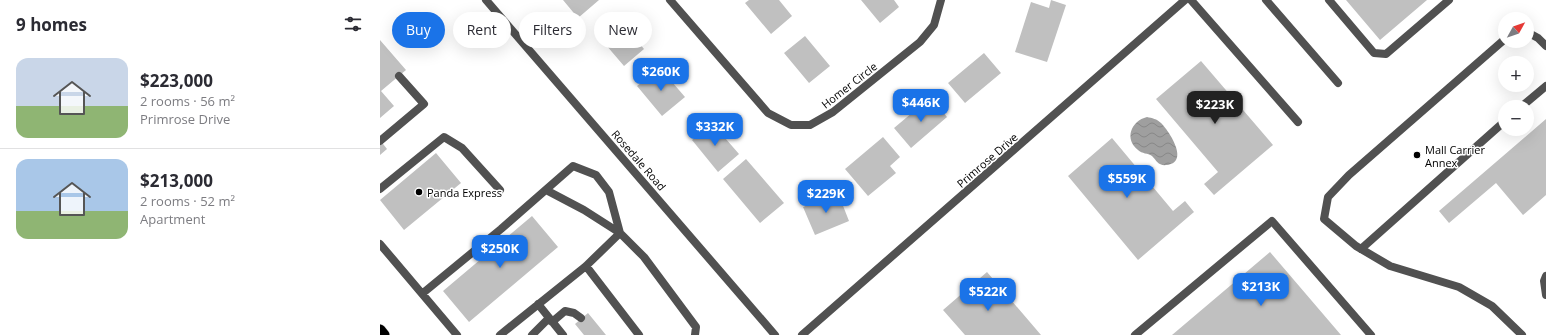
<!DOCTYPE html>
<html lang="en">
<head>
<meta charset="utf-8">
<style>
  :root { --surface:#fff; --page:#f7f7f7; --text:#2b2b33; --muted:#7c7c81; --line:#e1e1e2; --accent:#1a73e8 }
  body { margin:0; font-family:"Open Sans",sans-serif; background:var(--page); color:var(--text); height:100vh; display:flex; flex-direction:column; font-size:15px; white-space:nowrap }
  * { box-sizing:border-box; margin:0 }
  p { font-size:13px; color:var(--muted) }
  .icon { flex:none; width:22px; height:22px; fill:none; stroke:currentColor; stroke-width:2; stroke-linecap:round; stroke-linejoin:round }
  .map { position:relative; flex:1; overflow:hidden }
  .panel { display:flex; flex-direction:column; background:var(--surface); width:380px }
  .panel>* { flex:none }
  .hud { position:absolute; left:12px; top:12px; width:380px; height:36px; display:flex; gap:8px }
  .needle { width:26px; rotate:50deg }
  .tools { position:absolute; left:1118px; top:12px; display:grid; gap:8px }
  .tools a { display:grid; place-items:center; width:36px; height:36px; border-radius:50%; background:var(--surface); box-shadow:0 4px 16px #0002; font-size:20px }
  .price { position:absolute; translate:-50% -34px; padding:0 9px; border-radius:8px; background:var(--accent); color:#fff; font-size:13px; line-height:26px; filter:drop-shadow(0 1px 2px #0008) }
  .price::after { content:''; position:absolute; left:50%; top:24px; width:12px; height:9px; margin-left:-6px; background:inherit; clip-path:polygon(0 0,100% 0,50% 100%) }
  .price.active { background:#222; color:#fff }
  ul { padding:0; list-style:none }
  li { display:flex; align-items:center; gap:12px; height:100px; padding:0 16px }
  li+li { border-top:1px solid var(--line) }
  li span { display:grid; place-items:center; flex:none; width:112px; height:80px; border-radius:12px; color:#555 }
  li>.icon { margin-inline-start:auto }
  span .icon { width:48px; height:48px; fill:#fffc; stroke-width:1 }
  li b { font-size:17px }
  h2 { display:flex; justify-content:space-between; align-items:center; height:48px; padding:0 16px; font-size:17px }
  .chip { padding:0 14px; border-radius:18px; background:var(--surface); box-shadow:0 4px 16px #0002; font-size:14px; line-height:36px }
  .chip.active { background:var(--accent); color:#fff }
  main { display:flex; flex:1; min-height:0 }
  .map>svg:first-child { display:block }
  .water { fill:url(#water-waves) }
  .building { fill:#c0c0c0 }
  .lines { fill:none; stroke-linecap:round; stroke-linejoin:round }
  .trunk-casing { stroke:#dbdbdb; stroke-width:12 }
  .service { stroke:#515151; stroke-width:8 }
  .minor { stroke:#515151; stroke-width:8 }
  .trunk { stroke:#000; stroke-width:11 }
  .poi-dot { fill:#000; stroke:#fff; stroke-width:1.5 }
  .labels { text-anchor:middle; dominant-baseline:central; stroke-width:3; stroke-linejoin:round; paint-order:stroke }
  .street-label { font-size:11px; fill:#000; stroke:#fff }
  .poi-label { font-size:11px; fill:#000; stroke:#fff; text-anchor:start }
</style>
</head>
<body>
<main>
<section class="panel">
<h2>9 homes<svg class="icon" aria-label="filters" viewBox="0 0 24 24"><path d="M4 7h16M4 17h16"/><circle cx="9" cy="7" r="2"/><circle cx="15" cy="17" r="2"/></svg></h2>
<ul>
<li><span style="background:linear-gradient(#c9d6e8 60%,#8fb573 0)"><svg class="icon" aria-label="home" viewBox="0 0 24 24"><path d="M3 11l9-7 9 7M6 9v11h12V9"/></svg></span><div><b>$223,000</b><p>2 rooms · 56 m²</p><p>Primrose Drive</p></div></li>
<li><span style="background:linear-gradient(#a9c7e8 65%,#8fb573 0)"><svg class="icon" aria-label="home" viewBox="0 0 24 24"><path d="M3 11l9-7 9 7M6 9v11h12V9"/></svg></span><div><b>$213,000</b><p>2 rooms · 52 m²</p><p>Apartment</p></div></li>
</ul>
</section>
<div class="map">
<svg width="1166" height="335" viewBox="0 0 1166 335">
  <defs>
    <pattern id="water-waves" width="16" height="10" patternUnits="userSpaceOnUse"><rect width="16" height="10" fill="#9f9f9f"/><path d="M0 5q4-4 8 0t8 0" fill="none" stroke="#878787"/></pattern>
  </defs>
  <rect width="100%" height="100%" fill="#fff"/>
  <path class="water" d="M767 117C772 118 777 119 781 123 789 131 810 162 787 165 778 166 777 161 772 156 768 153 762 154 758 150 744 139 751 121 767 117Z"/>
  <path class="building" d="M183 0H219L198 18Z
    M369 0H399L412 16 391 34 365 3Z
    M481 0H514L519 7 500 23Z
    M671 0 686 5 667 62 635 52 651 2 669 8Z
    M966 0H1047L1000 40Z
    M241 21 264 49 244 66 220 38Z
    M425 36 450 66 429 83 404 53Z
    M0 40 26 70 1 91 14 106 0 118Z
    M604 53 621 73 585 103 568 83Z
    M821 61 893 145 834 195 824 184 838 172 776 99Z
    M280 68 305 97 282 116 257 86Z
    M551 97 567 117 531 148 514 128Z
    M1166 119V195L1143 215 1116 183 1069 223 1059 211Z
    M332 123 359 154 338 172 312 140Z
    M503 137 520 157 510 166 516 173 488 196 465 169Z
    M732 138 793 211 805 201 814 212 758 260 688 176Z
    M0 140 7 149 0 155Z
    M56 153 81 183 24 230 0 200Z
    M366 159 404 203 380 223 343 179Z
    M458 193 469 221 435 235 423 207Z
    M152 216 178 247 89 322 63 291Z
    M890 252 961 335H792Z
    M607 272 661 335H585L563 310Z
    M208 313 226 335H204L195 324Z"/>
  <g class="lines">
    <g class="trunk-casing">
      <path id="trunk" d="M0 330 4 335"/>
    </g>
    <path class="service" d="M811 0 918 122
      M886 0 958 83
      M949 0 994 53 1006 54 1069 0
      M1147 32 1158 38 1166 46
      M1125 39 969 175 948 197 944 219 976 246 1010 266 1079 287 1112 306 1142 335
      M1141 107 1166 86
      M0 141 44 104 19 76
      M0 189 64 137 82 148 120 190
      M166 190 204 210 240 233 264 257 316 327 315 335
      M0 244 77 335
      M981 249 1125 121
      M206 266 259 335
      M1166 276 1164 281 1166 295
      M43 293 121 229 193 166 216 175 229 192 240 233
      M158 304 183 335
      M172 322 185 311 194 313 201 318
      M120 335 206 266 240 233
      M152 335 169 318
      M755 335 892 221 991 335"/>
    <path class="minor" d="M106 0 395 335
      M290 0 388 113 411 125H430L453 112 540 42 554 25 561 0
      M422 335 805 0"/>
    <use href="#trunk" class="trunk"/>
  </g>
  <g class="poi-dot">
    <circle cx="1037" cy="155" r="4"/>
    <circle cx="39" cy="192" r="4"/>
  </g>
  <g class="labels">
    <g class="street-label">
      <text transform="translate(469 85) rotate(-38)">Homer Circle</text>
      <text transform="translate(259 160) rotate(49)">Rosedale Road</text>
      <text transform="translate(607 160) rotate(-41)">Primrose Drive</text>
    </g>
    <g class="poi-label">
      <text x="1045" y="149">Mall Carrier<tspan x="1045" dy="13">Annex</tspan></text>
      <text x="47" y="192">Panda Express</text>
    </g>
  </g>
</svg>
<div class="tools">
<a><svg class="needle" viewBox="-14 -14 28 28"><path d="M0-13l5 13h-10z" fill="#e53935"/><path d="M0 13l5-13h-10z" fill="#7c7c81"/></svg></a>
<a>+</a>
<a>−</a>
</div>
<b class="price" style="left:281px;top:92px">$260K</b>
<b class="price" style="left:541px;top:123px">$446K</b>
<b class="price active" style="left:835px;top:125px">$223K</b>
<b class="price" style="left:335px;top:147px">$332K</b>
<b class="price" style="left:747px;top:199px">$559K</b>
<b class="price" style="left:446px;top:214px">$229K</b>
<b class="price" style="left:120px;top:269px">$250K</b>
<b class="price" style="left:881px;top:307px">$213K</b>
<b class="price" style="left:608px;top:312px">$522K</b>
<div class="hud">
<a class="chip active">Buy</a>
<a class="chip">Rent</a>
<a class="chip">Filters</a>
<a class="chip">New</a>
</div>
</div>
</main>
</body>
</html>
